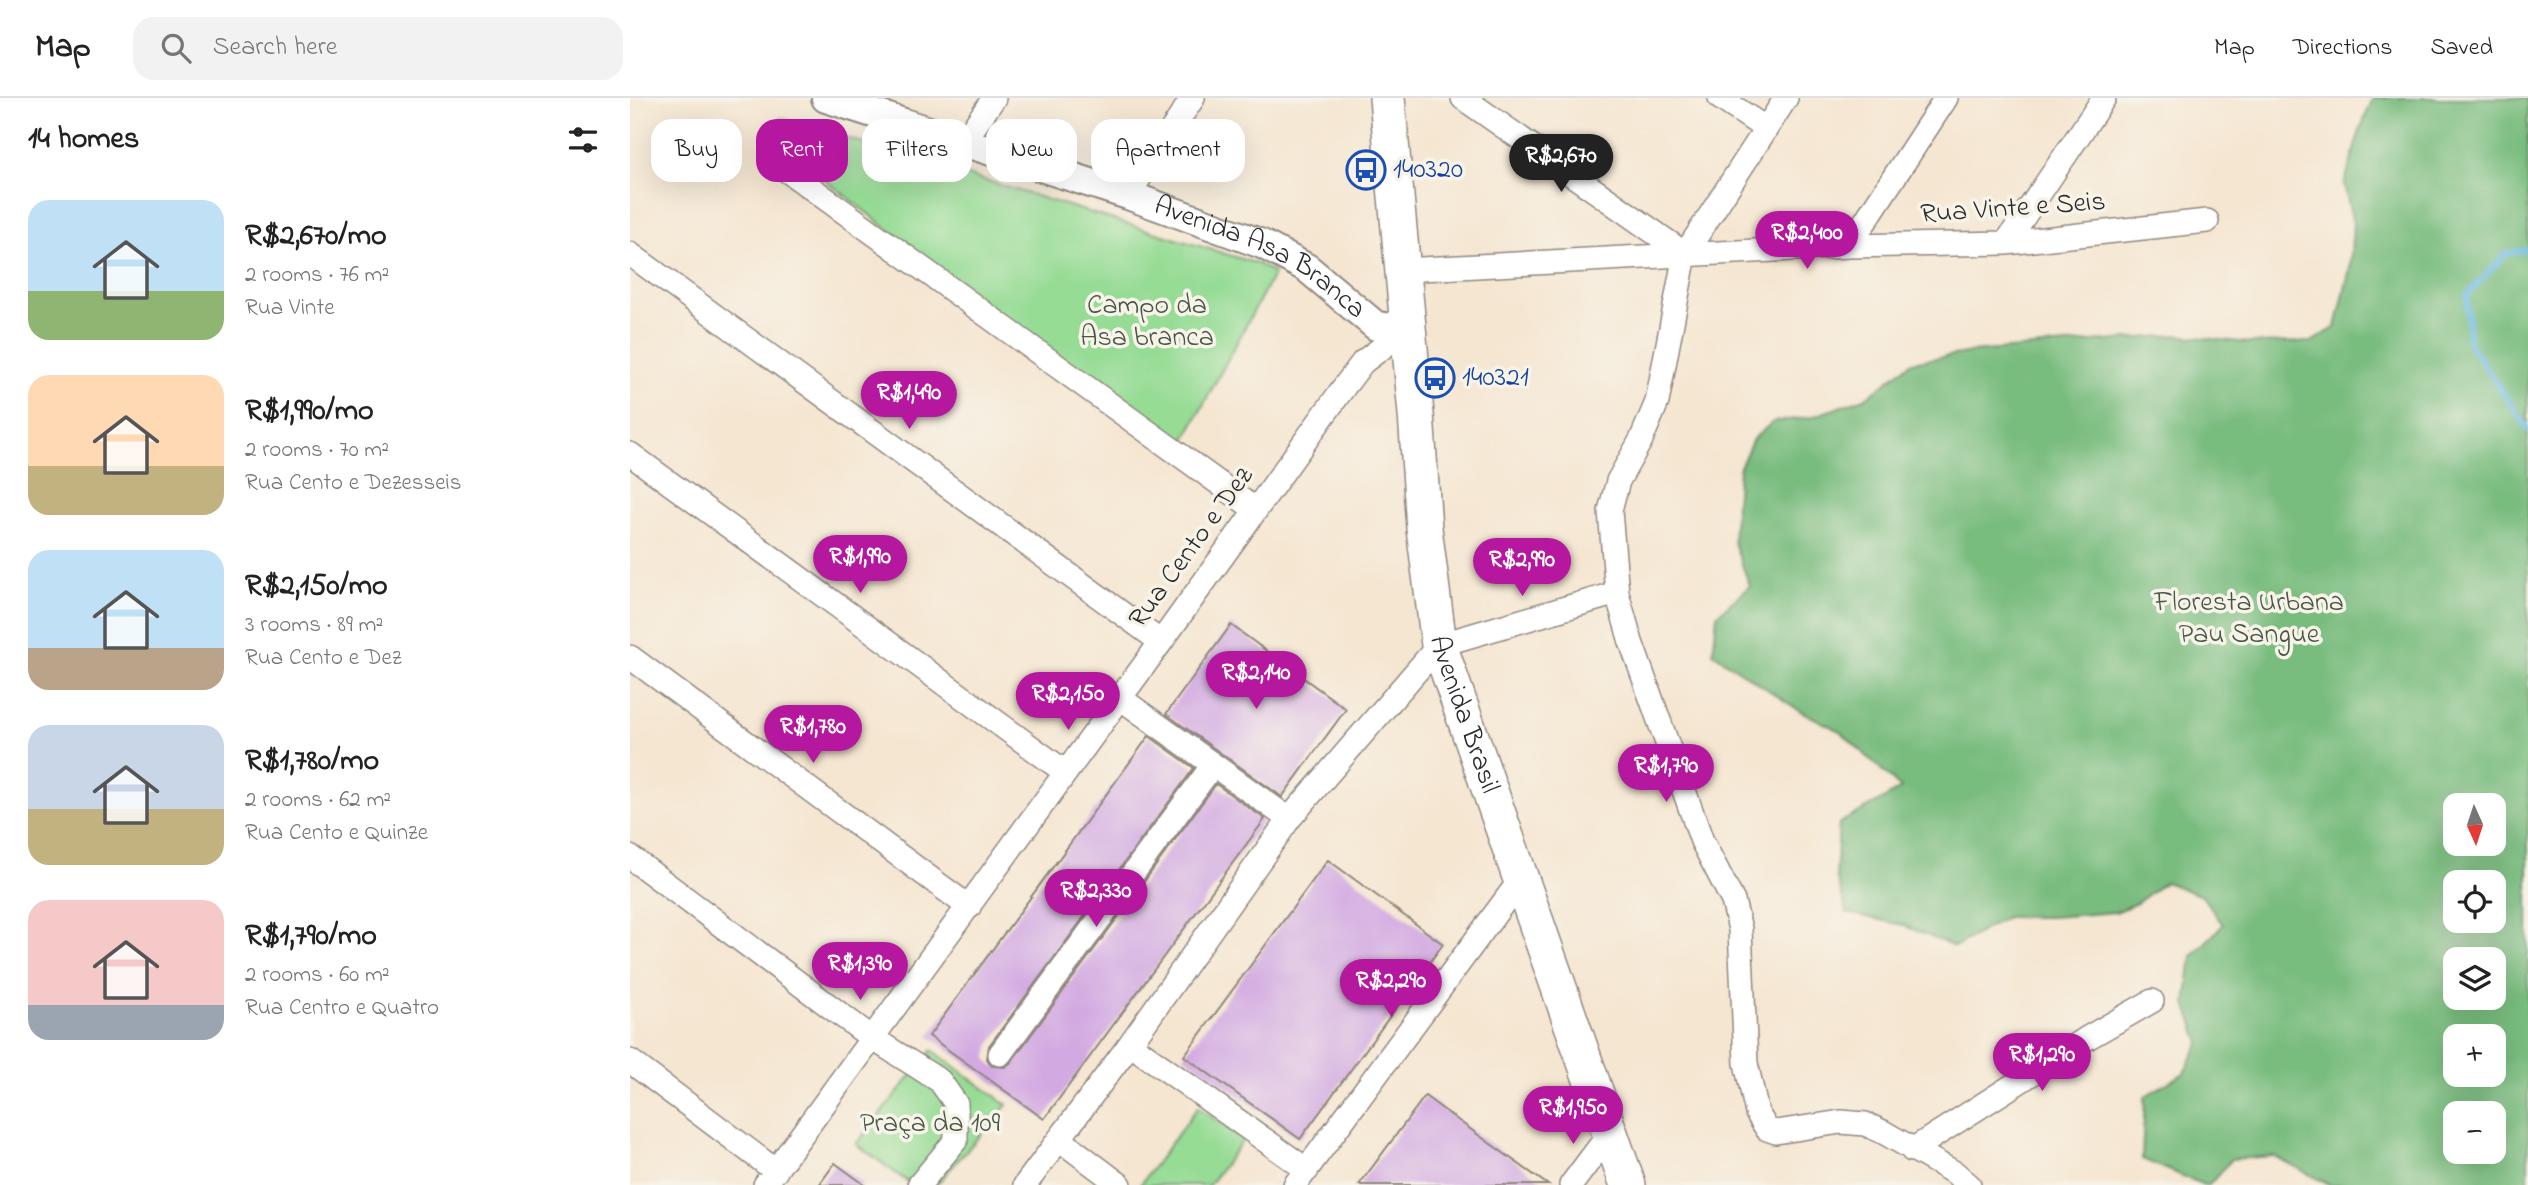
<!DOCTYPE html>
<html lang="en">
<head>
<meta charset="utf-8">
<style>
  :root { --surface:#fff; --page:#f2f2f2; --text:#222; --muted:#767676; --line:#e0e0e0; --accent:#b5179e }
  body { margin:0; font-family:"Indie Flower",sans-serif; background:var(--page); color:var(--text); height:100vh; display:flex; flex-direction:column; font-size:26px; white-space:nowrap }
  * { box-sizing:border-box; margin:0 }
  p { font-size:23px; color:var(--muted) }
  .icon { flex:none; width:38px; height:38px; fill:none; stroke:currentColor; stroke-width:2; stroke-linecap:round; stroke-linejoin:round }
  .map { position:relative; flex:1; overflow:hidden }
  .details { display:flex; flex-direction:column; background:var(--surface); width:630px }
  .details>* { flex:none }
  .top-card { position:absolute; left:21px; top:21px; width:665px; height:63px; display:flex; gap:14px }
  .needle { width:46px; rotate:177deg }
  .controls { position:absolute; left:1813px; top:695px; display:grid; gap:14px }
  .controls a { display:grid; place-items:center; width:63px; height:63px; border-radius:14px; background:var(--surface); box-shadow:0 7px 28px #0002; font-size:35px }
  .price { position:absolute; translate:-50% -60px; padding:0 16px; border-radius:24px; background:var(--accent); color:#fff; font-size:23px; line-height:46px; filter:drop-shadow(0 2px 4px #0008) }
  .price::after { content:''; position:absolute; left:50%; top:42px; width:21px; height:16px; margin-left:-10px; background:inherit; clip-path:polygon(0 0,100% 0,50% 100%) }
  .price.active { background:#222; color:#fff }
  ul { padding:0; list-style:none }
  li { display:flex; align-items:center; gap:21px; height:175px; padding:0 28px }
  li span { display:grid; place-items:center; flex:none; width:196px; height:140px; border-radius:21px; color:#555 }
  li>.icon { margin-inline-start:auto }
  span .icon { width:84px; height:84px; fill:#fffc; stroke-width:1 }
  li b { font-size:30px }
  h2 { display:flex; justify-content:space-between; align-items:center; height:84px; padding:0 28px; font-size:30px }
  .tag { padding:0 24px; border-radius:21px; background:var(--surface); box-shadow:0 7px 28px #0002; font-size:24px; line-height:63px }
  .tag.active { background:var(--accent); color:#fff }
  header { display:flex; align-items:center; gap:42px; box-sizing:border-box; height:98px; padding:0 35px; background:var(--surface); border-bottom:2px solid var(--line) }
  header strong { font-size:33px }
  nav { display:flex; gap:38px; margin-inline-start:auto; font-size:24px }
  .search { width:490px; height:63px; background:var(--page); display:flex; align-items:center; gap:18px; box-sizing:border-box; padding:0 24px; border-radius:21px; color:var(--muted); font-size:26px }
  main { display:flex; flex:1; min-height:0 }
  .map>svg:first-child { display:block }
  .green { fill:#96dc95; stroke:#608460; stroke-width:2 }
  .forest { fill:#78bc7e; stroke:#527454; stroke-width:2; fill-rule:evenodd }
  .lines { fill:none; stroke-linecap:round; stroke-linejoin:round }
  .stream { stroke:#69b8e3; stroke-width:6 }
  .building { fill:#d2a9e2 }
  .minor-casing { stroke:#90887e; stroke-width:26 }
  .tertiary-casing { stroke:#90887e; stroke-width:32 }
  .primary-casing { stroke:#90887e; stroke-width:38 }
  .minor { stroke:#fff; stroke-width:23 }
  .tertiary { stroke:#fff; stroke-width:28 }
  .primary { stroke:#fff; stroke-width:35 }
  .labels { text-anchor:middle; dominant-baseline:central; stroke-width:7; stroke-linejoin:round; paint-order:stroke }
  .transit-label { font-size:28px; fill:#164399; stroke:#f7f3e8; text-anchor:start }
  .street-label { font-size:28px; fill:#2b2b2b; stroke:#f7f3e8 }
  .park-label { font-size:28px; fill:#465746; stroke:#f7f3e8 }
</style>
</head>
<body>
<header>
<strong>Map</strong>
<div class="search"><svg class="icon" aria-label="search" viewBox="0 0 24 24"><circle cx="10" cy="10" r="6"/><path d="M15 15l6 6"/></svg>Search here</div>
<nav><a>Map</a><a>Directions</a><a>Saved</a></nav>
</header>
<main>
<section class="details">
<h2>14 homes<svg class="icon" aria-label="filters" viewBox="0 0 24 24"><path d="M4 7h16M4 17h16"/><circle cx="9" cy="7" r="2"/><circle cx="15" cy="17" r="2"/></svg></h2>
<ul>
<li><span style="background:linear-gradient(#bfe0f5 65%,#8fb573 0)"><svg class="icon" aria-label="home" viewBox="0 0 24 24"><path d="M3 11l9-7 9 7M6 9v11h12V9"/></svg></span><div><b>R$2,670/mo</b><p>2 rooms · 76 m²</p><p>Rua Vinte</p></div></li>
<li><span style="background:linear-gradient(#ffd9b3 65%,#c2b280 0)"><svg class="icon" aria-label="home" viewBox="0 0 24 24"><path d="M3 11l9-7 9 7M6 9v11h12V9"/></svg></span><div><b>R$1,990/mo</b><p>2 rooms · 70 m²</p><p>Rua Cento e Dezesseis</p></div></li>
<li><span style="background:linear-gradient(#bfe0f5 70%,#b9a48a 0)"><svg class="icon" aria-label="home" viewBox="0 0 24 24"><path d="M3 11l9-7 9 7M6 9v11h12V9"/></svg></span><div><b>R$2,150/mo</b><p>3 rooms · 89 m²</p><p>Rua Cento e Dez</p></div></li>
<li><span style="background:linear-gradient(#c9d6e8 60%,#c2b280 0)"><svg class="icon" aria-label="home" viewBox="0 0 24 24"><path d="M3 11l9-7 9 7M6 9v11h12V9"/></svg></span><div><b>R$1,780/mo</b><p>2 rooms · 62 m²</p><p>Rua Cento e Quinze</p></div></li>
<li><span style="background:linear-gradient(#f6c9c9 75%,#9aa5b1 0)"><svg class="icon" aria-label="home" viewBox="0 0 24 24"><path d="M3 11l9-7 9 7M6 9v11h12V9"/></svg></span><div><b>R$1,790/mo</b><p>2 rooms · 60 m²</p><p>Rua Centro e Quatro</p></div></li>
</ul>
</section>
<div class="map">
<svg width="1898" height="1087" viewBox="0 0 1898 1087">
  <rect width="100%" height="100%" fill="#f7f3e8"/>
  <filter id="ink" filterUnits="userSpaceOnUse"><feTurbulence type="fractalNoise" baseFrequency=".0143" numOctaves="2"/><feDisplacementMap in="SourceGraphic" scale="14" xChannelSelector="R" yChannelSelector="G"/><feConvolveMatrix kernelMatrix="1 2 1 2 8 2 1 2 1" color-interpolation-filters="sRGB"/></filter>
  <filter id="wash" filterUnits="userSpaceOnUse"><feTurbulence type="fractalNoise" baseFrequency=".00686" numOctaves="4" result="noise"/><feDisplacementMap in="SourceGraphic" scale="28" xChannelSelector="R" yChannelSelector="G"/><feGaussianBlur stdDeviation="1.57" result="paint"/><feColorMatrix in="noise" values="0 0 0 0 0 0 0 0 0 0 0 0 0 0 0 0 0 1.4 0 .05"/><feComposite in="paint" operator="in"/></filter>
  <g filter="url(#wash)">
    <rect width="100%" height="100%" fill="#f5e6d1"/>
    <path class="green" d="M151 20 628 166 644 175 546 358 138 37Z
      M302 952 377 1007 306 1087H282L226 1046Z
      M568 1009 613 1042 579 1087H510Z"/>
    <path class="forest" d="M1743 0H1898V1087H1700L1644 1058 1602 1061 1579 1087H1574L1512 1061 1515 998 1554 975 1570 944 1556 906 1562 858 1593 827 1572 798 1535 784 1507 805 1486 814 1422 819H1377L1324 849 1273 827 1217 815 1206 778 1209 725 1252 702 1271 690 1210 633 1170 613 1083 555 1087 517 1120 488 1103 442 1109 371 1123 341 1143 324 1182 319 1237 299 1282 264 1342 254 1547 237 1619 245 1681 244 1706 229 1720 170 1723 125 1714 87 1730 32ZM1825 707H1864V746H1825ZM1825 784H1864V822H1825ZM1825 861H1864V900H1825ZM1825 938H1864V976H1825ZM1825 1015H1864V1054H1825Z"/>
    <g class="lines">
      <path class="stream" d="M1898 151 1876 156 1837 197 1839 245 1898 331"/>
    </g>
    <g id="blocks">
      <path class="building" d="M601 527 716 611 652 699 536 616Z
        M519 638 564 670 359 948 357 961 362 968 375 969 381 964 586 686 635 721 414 1021 299 938Z
        M698 762 813 846 670 1041 554 958Z
        M795 998 822 1018 918 1087H729Z
        M205 1065 235 1087H189Z"/>
    </g>
  </g>
  <g filter="url(#ink)">
    <use href="#blocks" fill-opacity="0" stroke="#90887e" stroke-width="2"/>
    <g class="lines">
      <g class="minor-casing">
        <path id="minor" d="M833 0 1055 156
          M1090 0 1135 30
          M1156 0 1055 156 1027 304 1011 342 988 383 980 413 987 495 1001 544 1072 743 1103 803 1110 831 1116 965 1127 1015 1137 1031 1146 1034 1211 1024 1235 1026 1253 1034 1325 1075 1339 1087
          M333 45 364 0
          M152 69 626 412
          M498 97 563 0
          M1376 145 1474 0
          M1219 148 1316 0
          M0 156 531 544
          M772 172 1219 148 1376 145 1577 123
          M0 356 435 674
          M0 559 339 809
          M490 600 659 721
          M0 759 242 940 310 983 326 1006V1042L289 1087
          M500 946 677 1072
          M370 956 583 667
          M0 963 146 1073
          M429 1041 490 1087
          M1282 1052 1459 939 1522 903
          M135 1087 531 544 714 289 733 264 761 243 779 241
          M395 1087 500 946 659 721 809 547 987 495
          M665 1087 891 781
          M941 1087 979 1036"/>
      </g>
      <g class="tertiary-casing">
        <g id="tertiary">
          <path id="s1" d="M196 0 498 97 632 146 677 170 746 228 778 232"/>
        </g>
      </g>
      <g class="primary-casing">
        <g id="primary">
          <path id="s2" d="M757 0 786 316 794 430 809 547 998 1087"/>
        </g>
      </g>
      <use href="#minor" class="minor"/>
      <use href="#tertiary" class="tertiary"/>
      <use href="#primary" class="primary"/>
    </g>
  </g>
  <defs>
    <g id="bus-ring" transform="scale(2.0125)"><circle r="9.5" fill="#f7f3e8" stroke="#1a4fb4" stroke-width="1.5"/><path d="M-5-6H5V4H4V6H2V4H-2V6H-4V4H-5ZM-3.5-4V0h7V-4ZM-3.5 1.2v1.5H-2V1.2ZM2 1.2v1.5H3.5V1.2Z" fill="#1a4fb4"/></g>
  </defs>
  <g fill-rule="evenodd">
    <use href="#bus-ring" x="736" y="72"/>
    <use href="#bus-ring" x="805" y="280"/>
  </g>
  <g class="labels">
    <g class="transit-label">
      <text x="763" y="72">140320</text>
      <text x="832" y="280">140321</text>
    </g>
    <g class="street-label">
      <text transform="translate(1383 111) rotate(-4)">Rua Vinte e Seis</text>
      <text stroke="none"><textPath href="#s1" startOffset="464">Avenida Asa Branca</textPath></text>
      <text transform="translate(562 450) rotate(-54)">Rua Cento e Dez</text>
      <text stroke="none"><textPath href="#s2" startOffset="623">Avenida Brasil</textPath></text>
    </g>
    <g class="park-label">
      <text x="517" y="208">Campo da<tspan x="517" dy="32">Asa branca</tspan></text>
      <text x="1619" y="505">Floresta Urbana<tspan x="1619" dy="32">Pau Sangue</tspan></text>
      <text x="300" y="1026">Praça da 109</text>
    </g>
  </g>
</svg>
<div class="controls">
<a><svg class="needle" viewBox="-14 -14 28 28"><path d="M0-13l5 13h-10z" fill="#e53935"/><path d="M0 13l5-13h-10z" fill="#767676"/></svg></a>
<a><svg class="icon" aria-label="locate" viewBox="0 0 24 24"><circle cx="12" cy="12" r="6"/><path d="M12 2v4M12 18v4M2 12h4M18 12h4"/></svg></a>
<a><svg class="icon" aria-label="layers" viewBox="0 0 24 24"><path d="M12 4l9 5-9 5-9-5zM3 14l9 5 9-5"/></svg></a>
<a>+</a>
<a>−</a>
</div>
<b class="price active" style="left:931px;top:96px">R$2,670</b>
<b class="price" style="left:1177px;top:173px">R$2,400</b>
<b class="price" style="left:279px;top:333px">R$1,490</b>
<b class="price" style="left:230px;top:497px">R$1,990</b>
<b class="price" style="left:892px;top:500px">R$2,990</b>
<b class="price" style="left:626px;top:613px">R$2,140</b>
<b class="price" style="left:438px;top:634px">R$2,150</b>
<b class="price" style="left:183px;top:667px">R$1,780</b>
<b class="price" style="left:1036px;top:706px">R$1,790</b>
<b class="price" style="left:466px;top:831px">R$2,330</b>
<b class="price" style="left:230px;top:904px">R$1,390</b>
<b class="price" style="left:761px;top:921px">R$2,290</b>
<b class="price" style="left:1412px;top:995px">R$1,290</b>
<b class="price" style="left:943px;top:1048px">R$1,950</b>
<div class="top-card">
<a class="tag">Buy</a>
<a class="tag active">Rent</a>
<a class="tag">Filters</a>
<a class="tag">New</a>
<a class="tag">Apartment</a>
</div>
</div>
</main>
</body>
</html>
